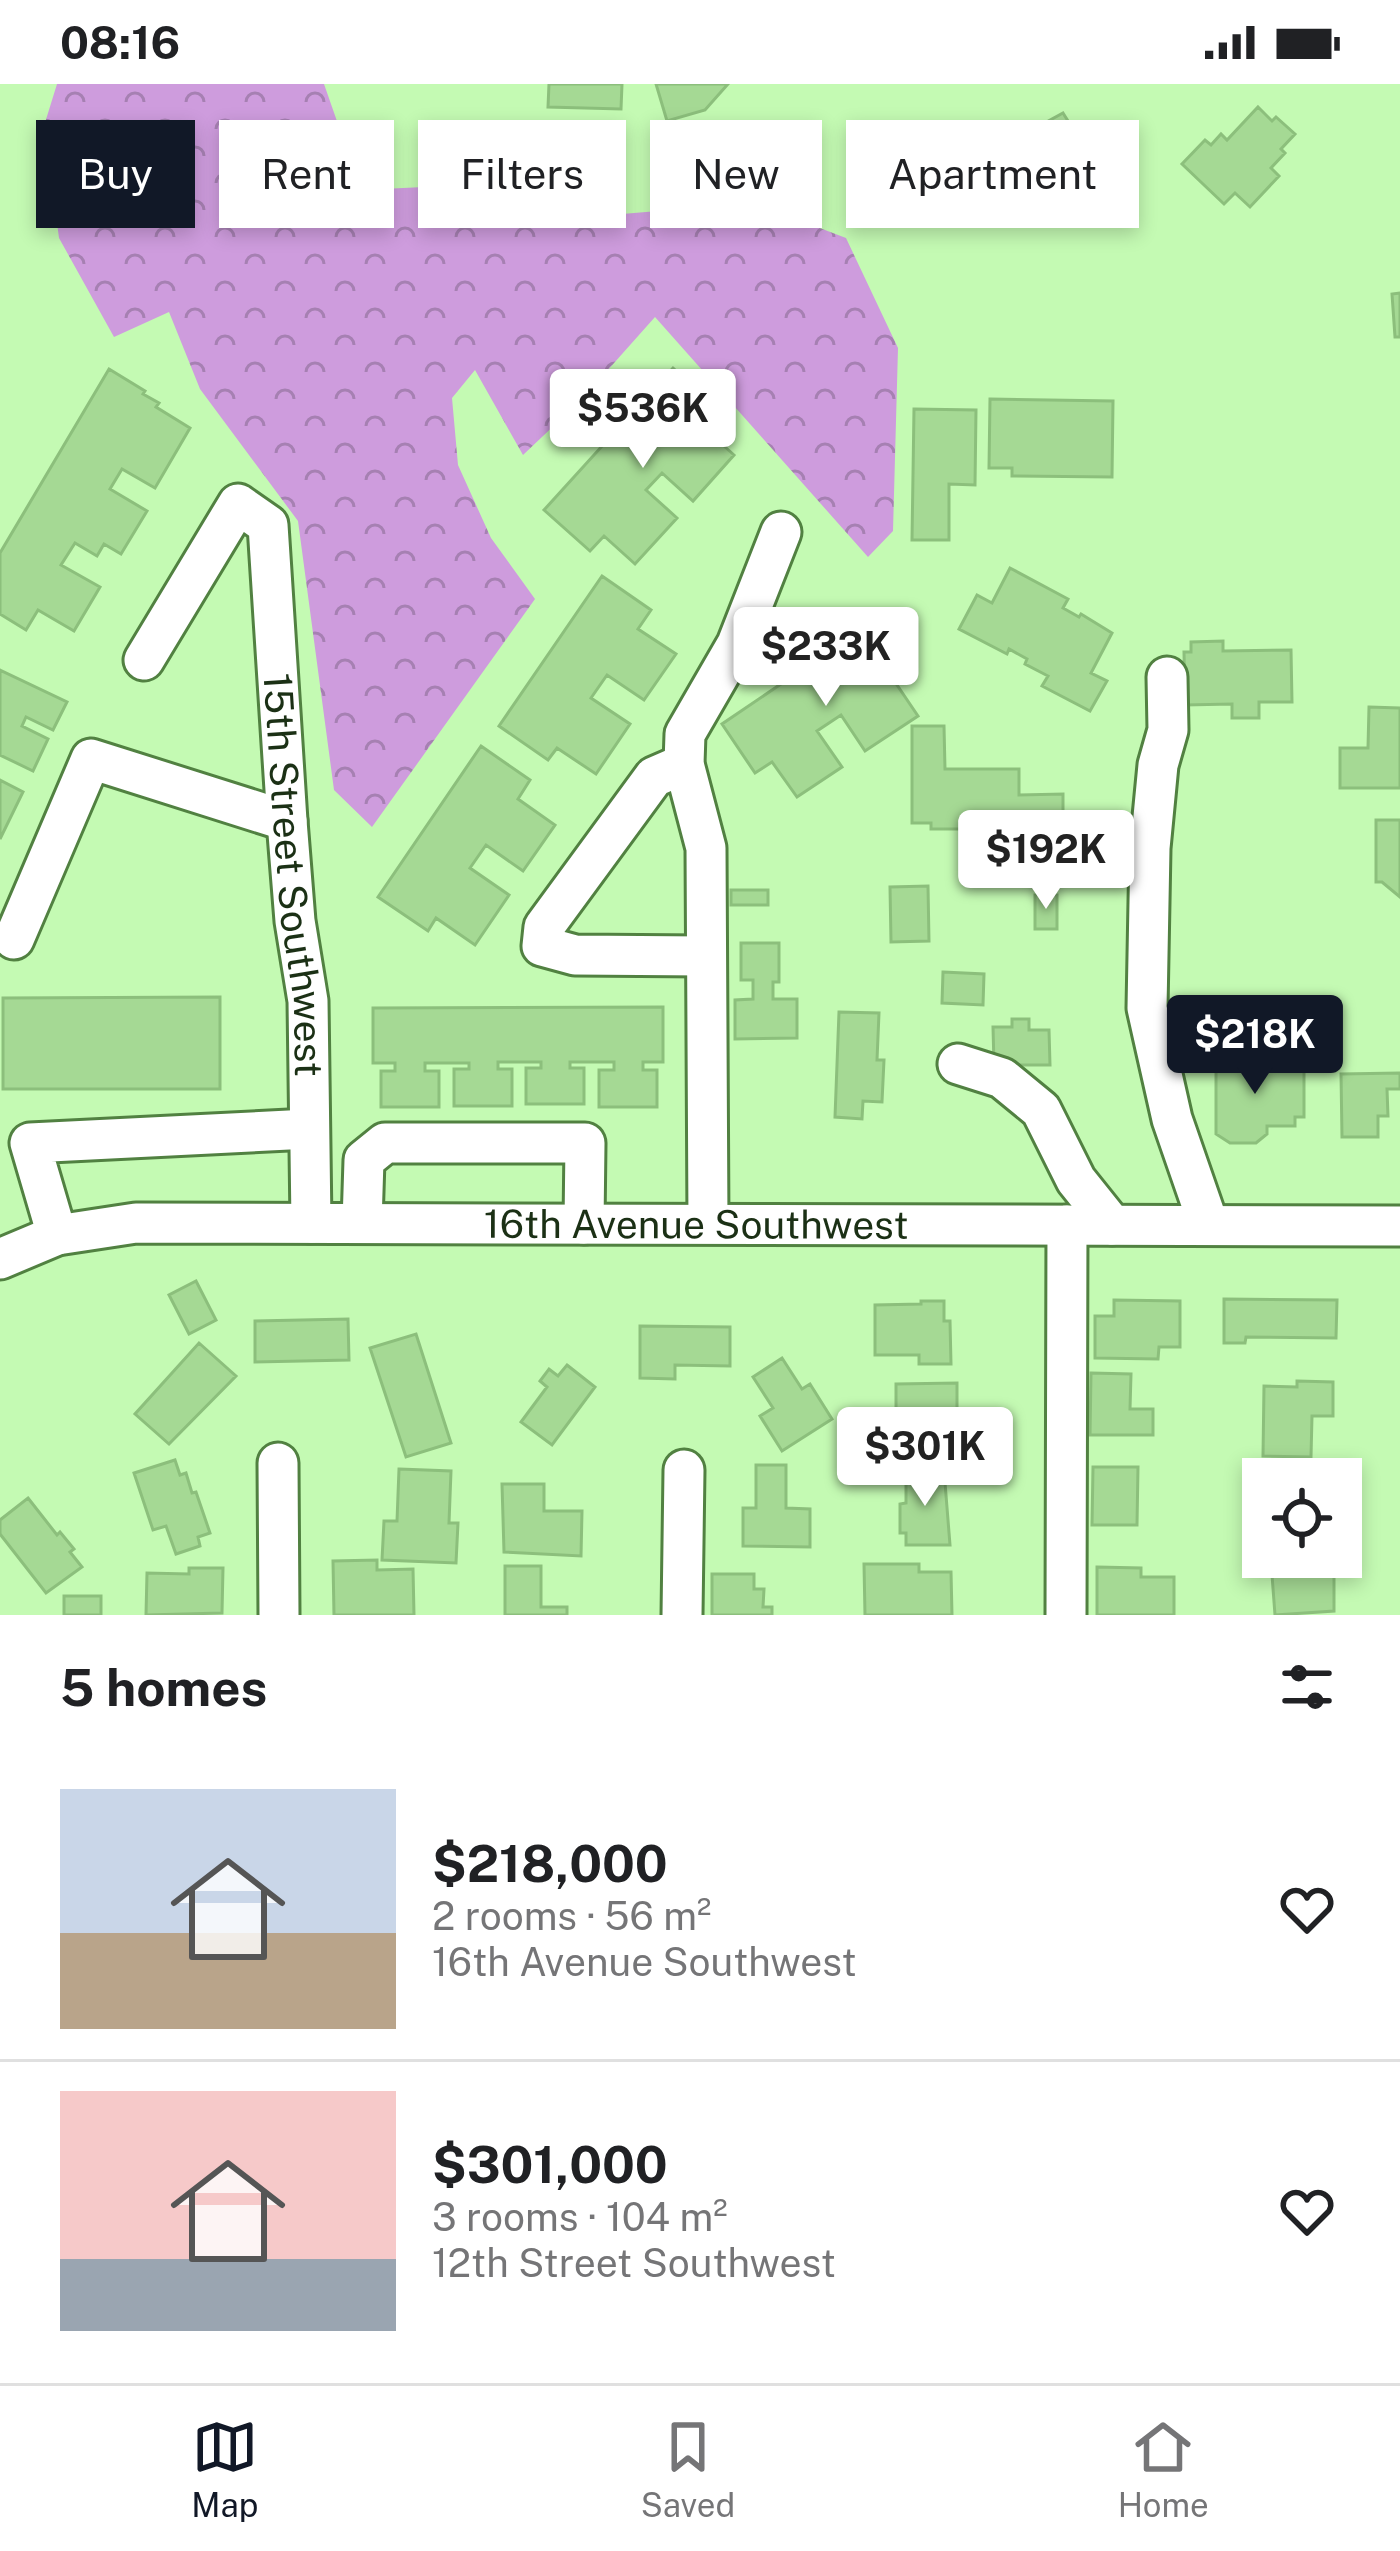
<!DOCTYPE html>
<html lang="en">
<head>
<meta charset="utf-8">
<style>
  :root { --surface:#fff; --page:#f2f2f2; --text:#202124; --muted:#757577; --line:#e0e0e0; --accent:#111827 }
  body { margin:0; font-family:"Public Sans",sans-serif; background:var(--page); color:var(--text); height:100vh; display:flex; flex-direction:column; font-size:45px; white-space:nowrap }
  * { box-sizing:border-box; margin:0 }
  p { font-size:39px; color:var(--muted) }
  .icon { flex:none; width:66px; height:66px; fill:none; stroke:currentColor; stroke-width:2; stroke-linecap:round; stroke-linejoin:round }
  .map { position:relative; height:1531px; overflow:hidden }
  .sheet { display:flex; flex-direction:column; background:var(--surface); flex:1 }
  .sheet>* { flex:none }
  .guide { position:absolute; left:36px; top:36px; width:1329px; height:108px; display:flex; gap:24px }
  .buttons { position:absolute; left:1242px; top:1374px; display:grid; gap:24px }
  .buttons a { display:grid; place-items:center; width:120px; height:120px; border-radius:0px; background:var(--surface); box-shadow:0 6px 18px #0003; font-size:60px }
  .price { position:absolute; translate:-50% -102px; padding:0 27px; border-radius:12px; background:#fff; color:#222; font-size:39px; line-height:78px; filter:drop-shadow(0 3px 6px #0008) }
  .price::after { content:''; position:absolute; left:50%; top:72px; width:36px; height:27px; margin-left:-18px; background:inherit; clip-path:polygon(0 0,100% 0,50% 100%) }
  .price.active { background:var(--accent); color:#fff }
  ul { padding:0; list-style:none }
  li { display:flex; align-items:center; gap:36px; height:300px; padding:0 60px }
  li+li { border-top:3px solid var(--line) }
  li span { display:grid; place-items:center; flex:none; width:336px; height:240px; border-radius:0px; color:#555 }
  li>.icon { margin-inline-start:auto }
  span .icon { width:144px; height:144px; fill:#fffc; stroke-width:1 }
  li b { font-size:51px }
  h2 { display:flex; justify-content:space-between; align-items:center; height:144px; padding:0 60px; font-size:51px }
  .tag { padding:0 42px; border-radius:0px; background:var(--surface); box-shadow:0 6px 18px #0003; font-size:42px; line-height:108px }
  .tag.active { background:var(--accent); color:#fff }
  .status { display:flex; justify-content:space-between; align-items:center; height:84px; padding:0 60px; background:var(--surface); direction:ltr }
  .status svg { height:33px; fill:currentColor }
  .tab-bar { display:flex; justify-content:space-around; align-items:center; height:168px; border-top:3px solid var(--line); background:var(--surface); font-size:33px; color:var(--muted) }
  .tab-bar a { display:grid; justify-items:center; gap:6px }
  .tab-bar .active { color:var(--accent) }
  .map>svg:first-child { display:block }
  .forest { fill:url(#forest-crowns) }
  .building { fill:#a5d994; stroke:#8cbf7c; stroke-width:3 }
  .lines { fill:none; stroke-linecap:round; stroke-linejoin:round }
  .minor-casing { stroke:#518141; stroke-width:45 }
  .minor { stroke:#fff; stroke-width:39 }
  .labels { text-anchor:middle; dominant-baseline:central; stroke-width:9; stroke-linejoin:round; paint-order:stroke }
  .street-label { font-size:39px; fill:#1b3015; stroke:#fff }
</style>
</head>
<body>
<div class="status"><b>08:16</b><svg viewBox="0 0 49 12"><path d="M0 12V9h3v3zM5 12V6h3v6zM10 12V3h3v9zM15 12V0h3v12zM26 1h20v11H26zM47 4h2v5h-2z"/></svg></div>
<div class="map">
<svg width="1400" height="1531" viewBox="0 0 1400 1531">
  <defs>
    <pattern id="forest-crowns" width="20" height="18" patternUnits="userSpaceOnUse" patternTransform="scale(3)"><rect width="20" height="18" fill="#ce9cdd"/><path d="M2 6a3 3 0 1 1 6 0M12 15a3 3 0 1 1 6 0" fill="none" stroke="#a680b2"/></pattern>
  </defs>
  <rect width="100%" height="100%" fill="#c4fab3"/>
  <path class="forest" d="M57 0H324L361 106 466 101 502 140 754 119 846 154 898 264 893 447 868 473 655 233 582 315 523 371 475 286 452 314 458 381 491 454 535 515 372 743 334 706 298 437 200 305 169 228 114 253 59 154 44 42Z"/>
  <path class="building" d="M549 0H622L621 25 548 23Z
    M656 0H728L705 26 667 37Z
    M1258 23 1272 37 1276 33 1295 50 1281 65 1285 69 1271 84 1279 92 1250 123 1235 109 1224 120 1182 80 1205 56 1211 61 1221 50 1227 56Z
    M1063 29 1078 53 1071 63 1087 64 1088 60 1123 69 1119 99 1105 98 1104 104 1124 107 1122 125 1082 120 1083 114 1073 113 1072 125 1051 122 1052 116 1044 115 1045 109 1036 108 1038 84 1019 53Z
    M1400 209V253H1395L1392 210Z
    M673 284 719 326 703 343 734 371 693 417 662 389 646 406 677 434 635 480 604 452 590 467 544 426Z
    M109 285 145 307 143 310 159 319 156 323 190 344 155 404 122 385 110 405 147 427 121 470 104 460 97 472 75 459 61 481 100 503 74 547 38 526 26 546 0 530V469Z
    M990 315 1113 317 1112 393 1012 392V384H989Z
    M914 325 976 326 975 401 949 400V456H912Z
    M1010 484 1068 515 1063 524 1079 533 1081 530 1112 549 1091 589 1107 597 1090 627 1042 602 1048 592 1025 580 1027 575 1009 565 1007 570 959 545 977 511 992 519Z
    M602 492 651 526 638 545 676 570 644 616 607 591 591 614 630 640 596 690 557 664 548 676 499 642Z
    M878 534 911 582 893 595 918 632 865 667 841 631 817 647 842 683 797 713 772 678 755 689 722 640Z
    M1223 557V567L1291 566 1292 618H1259V634H1232V620L1185 621 1184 568H1191V558Z
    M0 586 67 618 53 646 26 633 22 642 48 655 33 687 0 671Z
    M1369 623 1400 624V704H1340V664H1368Z
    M912 642H944L945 685H1019V711L1063 710V766L982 767V745H931V739H912Z
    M481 662 530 696 518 715 555 741 523 787 486 761 470 784 509 811 475 861 436 834 428 847 378 813Z
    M0 696 23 708 0 755Z
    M1376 736H1400V813L1382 798H1376Z
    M928 802 929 857 891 858 890 803Z
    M731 806H768V821H731Z
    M1035 811H1057V845H1035Z
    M741 859H779V898H773V915H797V954L735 955V916L753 915V896H741Z
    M943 888 984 890 983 921 942 919Z
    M220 913V1005H3V914Z
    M663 923V978H643V986H657V1023H599V986H614V978H570V984H584V1020H526V984H541V978H498V985H512V1022H454V985H469V979H425V987H439V1023H381V987H395V979H373V924Z
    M839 928 879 929 877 976H884L882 1018 863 1017 862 1035 835 1033Z
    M1012 935H1029V946H1049L1050 981H994L993 943H1012Z
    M1216 968H1252V978H1267V985H1304V1033H1295V1042H1267V1050L1256 1059H1230L1216 1050Z
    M1400 989V1005H1387L1388 1032H1378V1053H1342L1341 990Z
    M196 1197 216 1236 189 1250 169 1211Z
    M1224 1215 1337 1216 1336 1254 1246 1253 1245 1259H1224Z
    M1114 1216 1180 1217V1263H1159L1158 1275 1095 1274V1232H1114Z
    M921 1217H944V1237H950L951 1280H919V1271H875V1221L921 1220Z
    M348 1235 349 1276 255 1278V1237Z
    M640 1242 730 1243V1282L675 1281V1295L640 1294Z
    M416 1250 451 1359 406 1373 370 1264Z
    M199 1259 236 1292 169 1360 135 1330Z
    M782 1274 802 1305 810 1300 832 1335 782 1367 760 1332 773 1324 753 1293Z
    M567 1281 595 1303 552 1361 521 1338 547 1303 540 1297 549 1285 558 1292Z
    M1091 1289 1131 1290 1130 1325H1153V1351H1090Z
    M1297 1297 1333 1298V1332H1312L1311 1373 1263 1372 1264 1302 1297 1303Z
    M957 1299V1328L896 1329V1300Z
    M956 1331V1367H916L915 1332Z
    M175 1376 180 1391 186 1389 192 1409 196 1408 210 1449 198 1453 200 1462 176 1470 166 1442 153 1446 134 1389Z
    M756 1381H786V1424L810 1425V1463L743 1462V1424H756Z
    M1093 1383H1138L1137 1441H1092Z
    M399 1385 451 1387 449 1439H458L456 1479 382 1476 384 1437H397Z
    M944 1386 950 1461H906V1449H900V1420L906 1419V1387Z
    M502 1400H544V1427H582L581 1472 504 1468Z
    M28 1414 57 1451 60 1448 74 1465 70 1468 82 1483 46 1509 0 1450V1436Z
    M377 1476V1486L413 1485 414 1531H334L333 1477Z
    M864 1480H919V1488H951L952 1531H865Z
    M505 1482H541V1523H567V1531H505Z
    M1097 1483 1141 1484V1493H1174V1531H1097Z
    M189 1484H223L222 1529 146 1531 147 1489 189 1490Z
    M712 1490H754V1505H764L763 1523H772V1531H712Z
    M1272 1491H1334V1527L1275 1531Z
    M64 1512H101V1531H64Z"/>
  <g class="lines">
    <g class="minor-casing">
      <g id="minor">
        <path id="s1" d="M144 576 238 420 268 441 287 737 295 837 308 917 311 1139"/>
        <path d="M1167 593 1168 646 1158 681 1150 764 1147 924 1172 1035 1208 1139"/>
        <path d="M684 680 654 693 544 843 542 862 575 871 704 872"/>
        <path d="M14 855 91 675 287 737"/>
        <path d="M958 980 1002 994 1041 1026 1076 1096 1112 1141"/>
        <path d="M362 1139 364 1076 385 1059H585L584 1140"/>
        <path d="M708 1139 706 764 684 680 685 650 737 560 781 448"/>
        <path d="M57 1151 30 1059 309 1045"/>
        <path id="s2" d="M0 1175 57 1151 136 1139 1400 1142"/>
        <path d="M278 1379 279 1531"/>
        <path d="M682 1531 684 1386"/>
        <path d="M1066 1531 1067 1141"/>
      </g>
    </g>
    <use href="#minor" class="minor"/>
  </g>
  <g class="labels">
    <g class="street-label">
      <text stroke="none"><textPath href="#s1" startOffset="570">15th Street Southwest</textPath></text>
      <text stroke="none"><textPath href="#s2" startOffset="702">16th Avenue Southwest</textPath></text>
    </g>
  </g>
</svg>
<div class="buttons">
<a><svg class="icon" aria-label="locate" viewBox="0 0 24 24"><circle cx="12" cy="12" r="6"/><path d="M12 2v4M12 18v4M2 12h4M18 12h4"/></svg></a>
</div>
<b class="price" style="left:643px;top:387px">$536K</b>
<b class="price" style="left:826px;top:625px">$233K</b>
<b class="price" style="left:1046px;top:828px">$192K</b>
<b class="price active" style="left:1255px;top:1013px">$218K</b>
<b class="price" style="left:925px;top:1425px">$301K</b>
<div class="guide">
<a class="tag active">Buy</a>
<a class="tag">Rent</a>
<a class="tag">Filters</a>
<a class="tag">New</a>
<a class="tag">Apartment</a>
</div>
</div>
<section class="sheet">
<h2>5 homes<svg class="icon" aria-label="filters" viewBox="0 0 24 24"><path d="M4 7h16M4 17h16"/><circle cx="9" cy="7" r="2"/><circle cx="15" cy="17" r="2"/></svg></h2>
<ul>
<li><span style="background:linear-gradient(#c9d6e8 60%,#b9a48a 0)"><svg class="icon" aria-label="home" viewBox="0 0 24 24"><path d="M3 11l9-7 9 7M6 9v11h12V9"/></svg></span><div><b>$218,000</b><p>2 rooms · 56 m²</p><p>16th Avenue Southwest</p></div><svg class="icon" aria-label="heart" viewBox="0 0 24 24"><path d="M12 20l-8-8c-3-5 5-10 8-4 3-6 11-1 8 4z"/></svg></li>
<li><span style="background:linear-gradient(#f6c9c9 70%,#9aa5b1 0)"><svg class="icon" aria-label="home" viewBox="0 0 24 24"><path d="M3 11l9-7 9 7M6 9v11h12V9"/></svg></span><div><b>$301,000</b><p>3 rooms · 104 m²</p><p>12th Street Southwest</p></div><svg class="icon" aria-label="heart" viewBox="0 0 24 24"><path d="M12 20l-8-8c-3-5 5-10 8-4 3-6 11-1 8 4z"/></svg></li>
</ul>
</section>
<nav class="tab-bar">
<a class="active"><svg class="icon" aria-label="map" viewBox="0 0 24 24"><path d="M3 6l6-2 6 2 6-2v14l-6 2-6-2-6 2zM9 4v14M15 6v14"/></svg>Map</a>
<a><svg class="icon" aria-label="saved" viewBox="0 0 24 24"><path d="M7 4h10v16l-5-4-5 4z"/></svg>Saved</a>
<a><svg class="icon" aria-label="home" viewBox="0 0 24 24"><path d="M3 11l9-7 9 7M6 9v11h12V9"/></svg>Home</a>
</nav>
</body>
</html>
